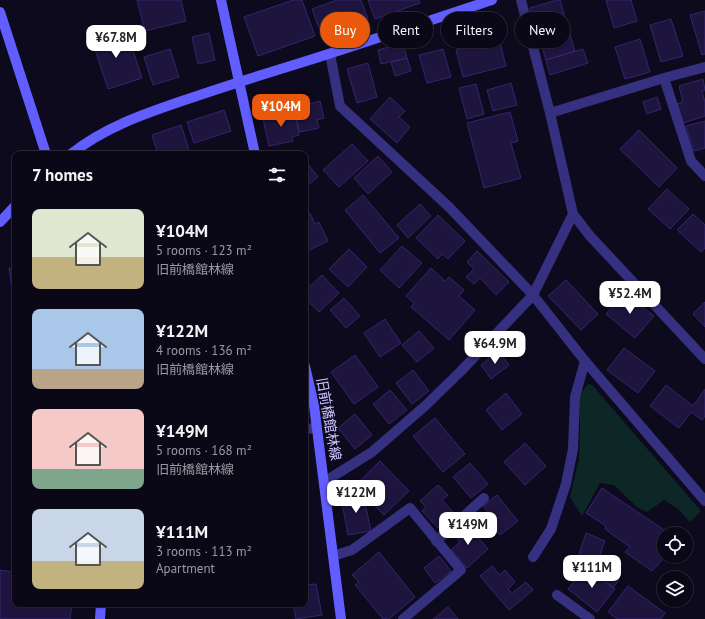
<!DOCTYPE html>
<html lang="en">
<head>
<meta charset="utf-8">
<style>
  :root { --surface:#0a0816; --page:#13111f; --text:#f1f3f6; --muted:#999aa1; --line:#2a2935; --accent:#ea580c }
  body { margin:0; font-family:"PT Sans","Noto Sans JP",sans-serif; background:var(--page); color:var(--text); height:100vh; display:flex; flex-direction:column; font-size:15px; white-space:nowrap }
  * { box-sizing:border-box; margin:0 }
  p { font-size:13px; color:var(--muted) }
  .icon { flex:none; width:22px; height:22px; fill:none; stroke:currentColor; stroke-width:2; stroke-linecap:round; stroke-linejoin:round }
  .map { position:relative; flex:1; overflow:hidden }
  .details { position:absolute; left:12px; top:151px; width:296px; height:456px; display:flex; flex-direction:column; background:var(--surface); border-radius:8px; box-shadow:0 1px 3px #0004,0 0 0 1px var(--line) }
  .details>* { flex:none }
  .guide { position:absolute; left:320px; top:12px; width:325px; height:36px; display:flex; gap:8px }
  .tools { position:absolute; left:657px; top:527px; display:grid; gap:8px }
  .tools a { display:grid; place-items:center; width:36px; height:36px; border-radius:50%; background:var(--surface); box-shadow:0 1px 3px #0004,0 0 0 1px var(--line); font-size:20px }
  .price { position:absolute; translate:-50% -34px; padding:0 9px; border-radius:8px; background:#fff; color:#222; font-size:13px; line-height:26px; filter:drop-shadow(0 1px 2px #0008) }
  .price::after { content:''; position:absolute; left:50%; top:24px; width:12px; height:9px; margin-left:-6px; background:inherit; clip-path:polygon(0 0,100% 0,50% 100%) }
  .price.current { background:var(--accent); color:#fff }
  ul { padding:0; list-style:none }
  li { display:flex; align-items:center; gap:12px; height:100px; padding:0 20px }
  li span { display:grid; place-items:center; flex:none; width:112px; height:80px; border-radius:8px; color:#555 }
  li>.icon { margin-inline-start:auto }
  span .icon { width:48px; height:48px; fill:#fffc; stroke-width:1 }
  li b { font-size:17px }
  h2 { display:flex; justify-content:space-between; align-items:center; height:48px; padding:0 20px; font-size:17px }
  .tag { padding:0 14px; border-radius:18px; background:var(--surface); box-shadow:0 1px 3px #0004,0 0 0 1px var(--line); font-size:14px; line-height:36px }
  .tag.current { background:var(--accent); color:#fff }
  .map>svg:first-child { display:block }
  .green { fill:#0d2727 }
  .building { fill:#1e153f; stroke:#34256d }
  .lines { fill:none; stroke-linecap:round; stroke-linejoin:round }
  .lane { stroke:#353180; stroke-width:10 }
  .street { stroke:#353180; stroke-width:10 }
  .secondary { stroke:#625dff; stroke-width:10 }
  .labels { text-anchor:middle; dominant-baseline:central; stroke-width:3; stroke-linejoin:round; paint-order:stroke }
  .street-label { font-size:14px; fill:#cdc6ff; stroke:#0d0a1d }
</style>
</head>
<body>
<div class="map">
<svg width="705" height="619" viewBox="0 0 705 619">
  <rect width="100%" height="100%" fill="#0d0a1d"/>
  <path class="green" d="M588 384 592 385 701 511 690 522 677 508 664 500 647 512 637 507 614 485 600 483 582 516 570 497 579 459 580 425 579 396Z"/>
  <path class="building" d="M137 0H181L186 21 145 31Z
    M293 0H302L315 36 258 56 244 17Z
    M337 0H361L368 19 322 36 312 9Z
    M368 0H419L420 3 375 19Z
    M557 0H560L568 28 539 36 530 8Z
    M606 0H631L637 21 614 28Z
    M705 11V54L702 55 690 15Z
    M671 19 683 56 661 62 650 25Z
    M568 28 575 51 546 60 539 36Z
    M107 32 109 38 127 32 142 78 108 89 91 37Z
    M209 33 215 60 198 64 192 37Z
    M499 39 506 66 463 77 456 50Z
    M640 39 650 72 625 79 615 47Z
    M403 43 407 58 381 64 378 50Z
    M170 49 179 77 153 85 144 57Z
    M443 49 451 77 427 83 419 55Z
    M583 49 588 63 550 75 546 60Z
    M407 58 411 71 395 76 391 62Z
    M368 63 377 97 357 103 347 69Z
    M703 79 705 90 702 91 705 102V116L683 123 677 104 683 102 679 86Z
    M511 83 517 105 493 111 487 90Z
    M476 84 484 114 467 119 459 88Z
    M390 97 405 111 399 117 410 127 397 143 370 119Z
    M657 97 661 109 647 114 643 102Z
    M320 101 324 118 317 120 319 128 300 132 294 108Z
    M294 108 299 135 292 137 293 141 269 146 263 119 279 115 278 112Z
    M224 110 231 131 194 143 187 122Z
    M510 112 518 141 511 143 521 178 484 188 467 123Z
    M705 121V148L694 151 686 126Z
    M181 125 189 150 178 154H158L152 135Z
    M639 130 677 168 659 187 620 149Z
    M352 144 368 161 339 187 323 170Z
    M378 156 392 172 368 194 354 178Z
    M305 160 318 177 305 187Z
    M667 189 689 209 670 229 648 209Z
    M363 195 399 238 380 253 345 210Z
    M420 204 431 216 408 238 397 225Z
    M310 213 315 224 319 222 328 241 305 252V216Z
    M693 214 705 225V248L701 252 677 230Z
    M438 215 465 241 448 259 442 254 438 259 416 238Z
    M402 246 422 263 399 288 380 270Z
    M349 249 367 267 348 287 329 269Z
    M477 251 509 282 496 295 480 278 474 284 466 277 474 269 467 262Z
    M15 267V313L9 268Z
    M431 268 445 281 449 277 464 290 459 296 475 310 449 340 411 307 414 303 406 296Z
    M322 275 339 293 319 312 305 298V291Z
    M566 280 598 314 581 330 548 296Z
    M625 292 654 316 635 338 606 314Z
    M344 298 360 316 346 328 330 310Z
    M705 302V327L693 314Z
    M385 319 401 343 380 357 364 333Z
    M419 331 434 348 417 362 402 345Z
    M624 348 655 371 638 393 607 370Z
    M498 351 509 365 491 379 481 365Z
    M355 355 378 387 354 404 331 372Z
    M413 370 429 391 412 404 396 383Z
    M666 385 693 406 705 389V416L702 420 691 412 679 428 650 406Z
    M390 390 407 410 389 424 373 404Z
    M506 393 522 414 502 430 486 410Z
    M355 414 372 435 355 449 338 428Z
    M435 418 465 454 443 472 413 436Z
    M525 443 546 466 525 485 504 462Z
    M380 461 409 491 384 515 355 486Z
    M470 463 488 484 471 498 453 477Z
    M438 485 448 495 442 500 454 513 438 528 422 511 426 507 420 501Z
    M602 488 670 534H664V556H666L652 571 625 552 630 547 605 529 606 526 586 513Z
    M363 493 371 531 348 535 341 498Z
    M497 495 518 521 500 535 485 517 489 514 483 506Z
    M466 523 488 549 467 568 451 550 460 542 453 534Z
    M586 533 605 541 596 565 619 580 613 588 586 566 573 582 571 579Z
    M379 552 415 597 389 619H383L355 585 359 582 352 575Z
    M439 556 451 571 435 583 424 568Z
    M492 566 500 575 505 570 515 582 508 589 512 593 526 582 533 590 509 610 480 576Z
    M586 566 615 589 597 612 568 589Z
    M0 570 15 572V604H72L70 619H0Z
    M316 584 322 615 296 619 293 604H305V585Z
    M628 586 665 613 661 619H617L608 612Z
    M448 607 458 619H433Z"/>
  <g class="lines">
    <path class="lane" d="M305 429 317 428
      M436 541 484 498
      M333 556 352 550 410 508 461 570 403 619
      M533 557 551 529 566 484 573 449 575 397 585 361
      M557 595 590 619"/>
    <path class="street" d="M521 0 550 113 573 214 590 236 705 359
      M330 54 340 106 449 207 533 295 585 361 705 501
      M664 78 691 161 705 176
      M550 113 664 78 705 67
      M324 482 372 452 425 406 461 371 533 295 573 214"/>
    <path class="secondary" d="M221 0 255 154
      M0 12 46 154
      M71 154C105 127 144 114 185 100 223 87 261 75 300 63 364 43 428 21 492 0
      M0 222 15 206
      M305 366 314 405 341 619
      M100 619 101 604"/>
  </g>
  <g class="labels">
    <g class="street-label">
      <text transform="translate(329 419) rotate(80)">旧前橋館林線</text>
    </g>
  </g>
</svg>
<div class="tools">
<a><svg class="icon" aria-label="locate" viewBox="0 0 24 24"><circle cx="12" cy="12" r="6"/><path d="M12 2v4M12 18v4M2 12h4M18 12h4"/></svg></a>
<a><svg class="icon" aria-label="layers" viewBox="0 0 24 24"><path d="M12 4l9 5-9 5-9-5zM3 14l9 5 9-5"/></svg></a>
</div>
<b class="price" style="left:116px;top:59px">¥67.8M</b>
<b class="price current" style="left:281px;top:128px">¥104M</b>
<b class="price" style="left:630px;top:315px">¥52.4M</b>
<b class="price" style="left:495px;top:365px">¥64.9M</b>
<b class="price" style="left:356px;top:514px">¥122M</b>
<b class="price" style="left:468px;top:546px">¥149M</b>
<b class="price" style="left:592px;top:589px">¥111M</b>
<div class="guide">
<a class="tag current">Buy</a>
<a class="tag">Rent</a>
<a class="tag">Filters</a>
<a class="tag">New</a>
</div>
<section class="details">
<h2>7 homes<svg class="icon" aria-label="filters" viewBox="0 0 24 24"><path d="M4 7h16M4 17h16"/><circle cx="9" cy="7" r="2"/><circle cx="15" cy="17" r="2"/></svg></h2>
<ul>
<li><span style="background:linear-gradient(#dfe7d0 60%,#c2b280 0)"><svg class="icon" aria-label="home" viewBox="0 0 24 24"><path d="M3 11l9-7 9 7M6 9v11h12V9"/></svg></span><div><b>¥104M</b><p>5 rooms · 123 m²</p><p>旧前橋館林線</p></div></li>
<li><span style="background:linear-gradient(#a9c7e8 75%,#b9a48a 0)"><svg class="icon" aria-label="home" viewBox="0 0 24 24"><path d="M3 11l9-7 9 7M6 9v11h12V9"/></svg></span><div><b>¥122M</b><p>4 rooms · 136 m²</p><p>旧前橋館林線</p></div></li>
<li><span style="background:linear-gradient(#f6c9c9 75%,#7fa58c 0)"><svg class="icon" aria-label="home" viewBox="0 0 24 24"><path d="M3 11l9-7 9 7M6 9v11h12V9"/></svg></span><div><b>¥149M</b><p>5 rooms · 168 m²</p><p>旧前橋館林線</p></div></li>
<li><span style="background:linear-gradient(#c9d6e8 65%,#c2b280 0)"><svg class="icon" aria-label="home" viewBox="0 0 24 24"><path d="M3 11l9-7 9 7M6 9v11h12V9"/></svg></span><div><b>¥111M</b><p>3 rooms · 113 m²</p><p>Apartment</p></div></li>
</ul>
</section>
</div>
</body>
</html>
